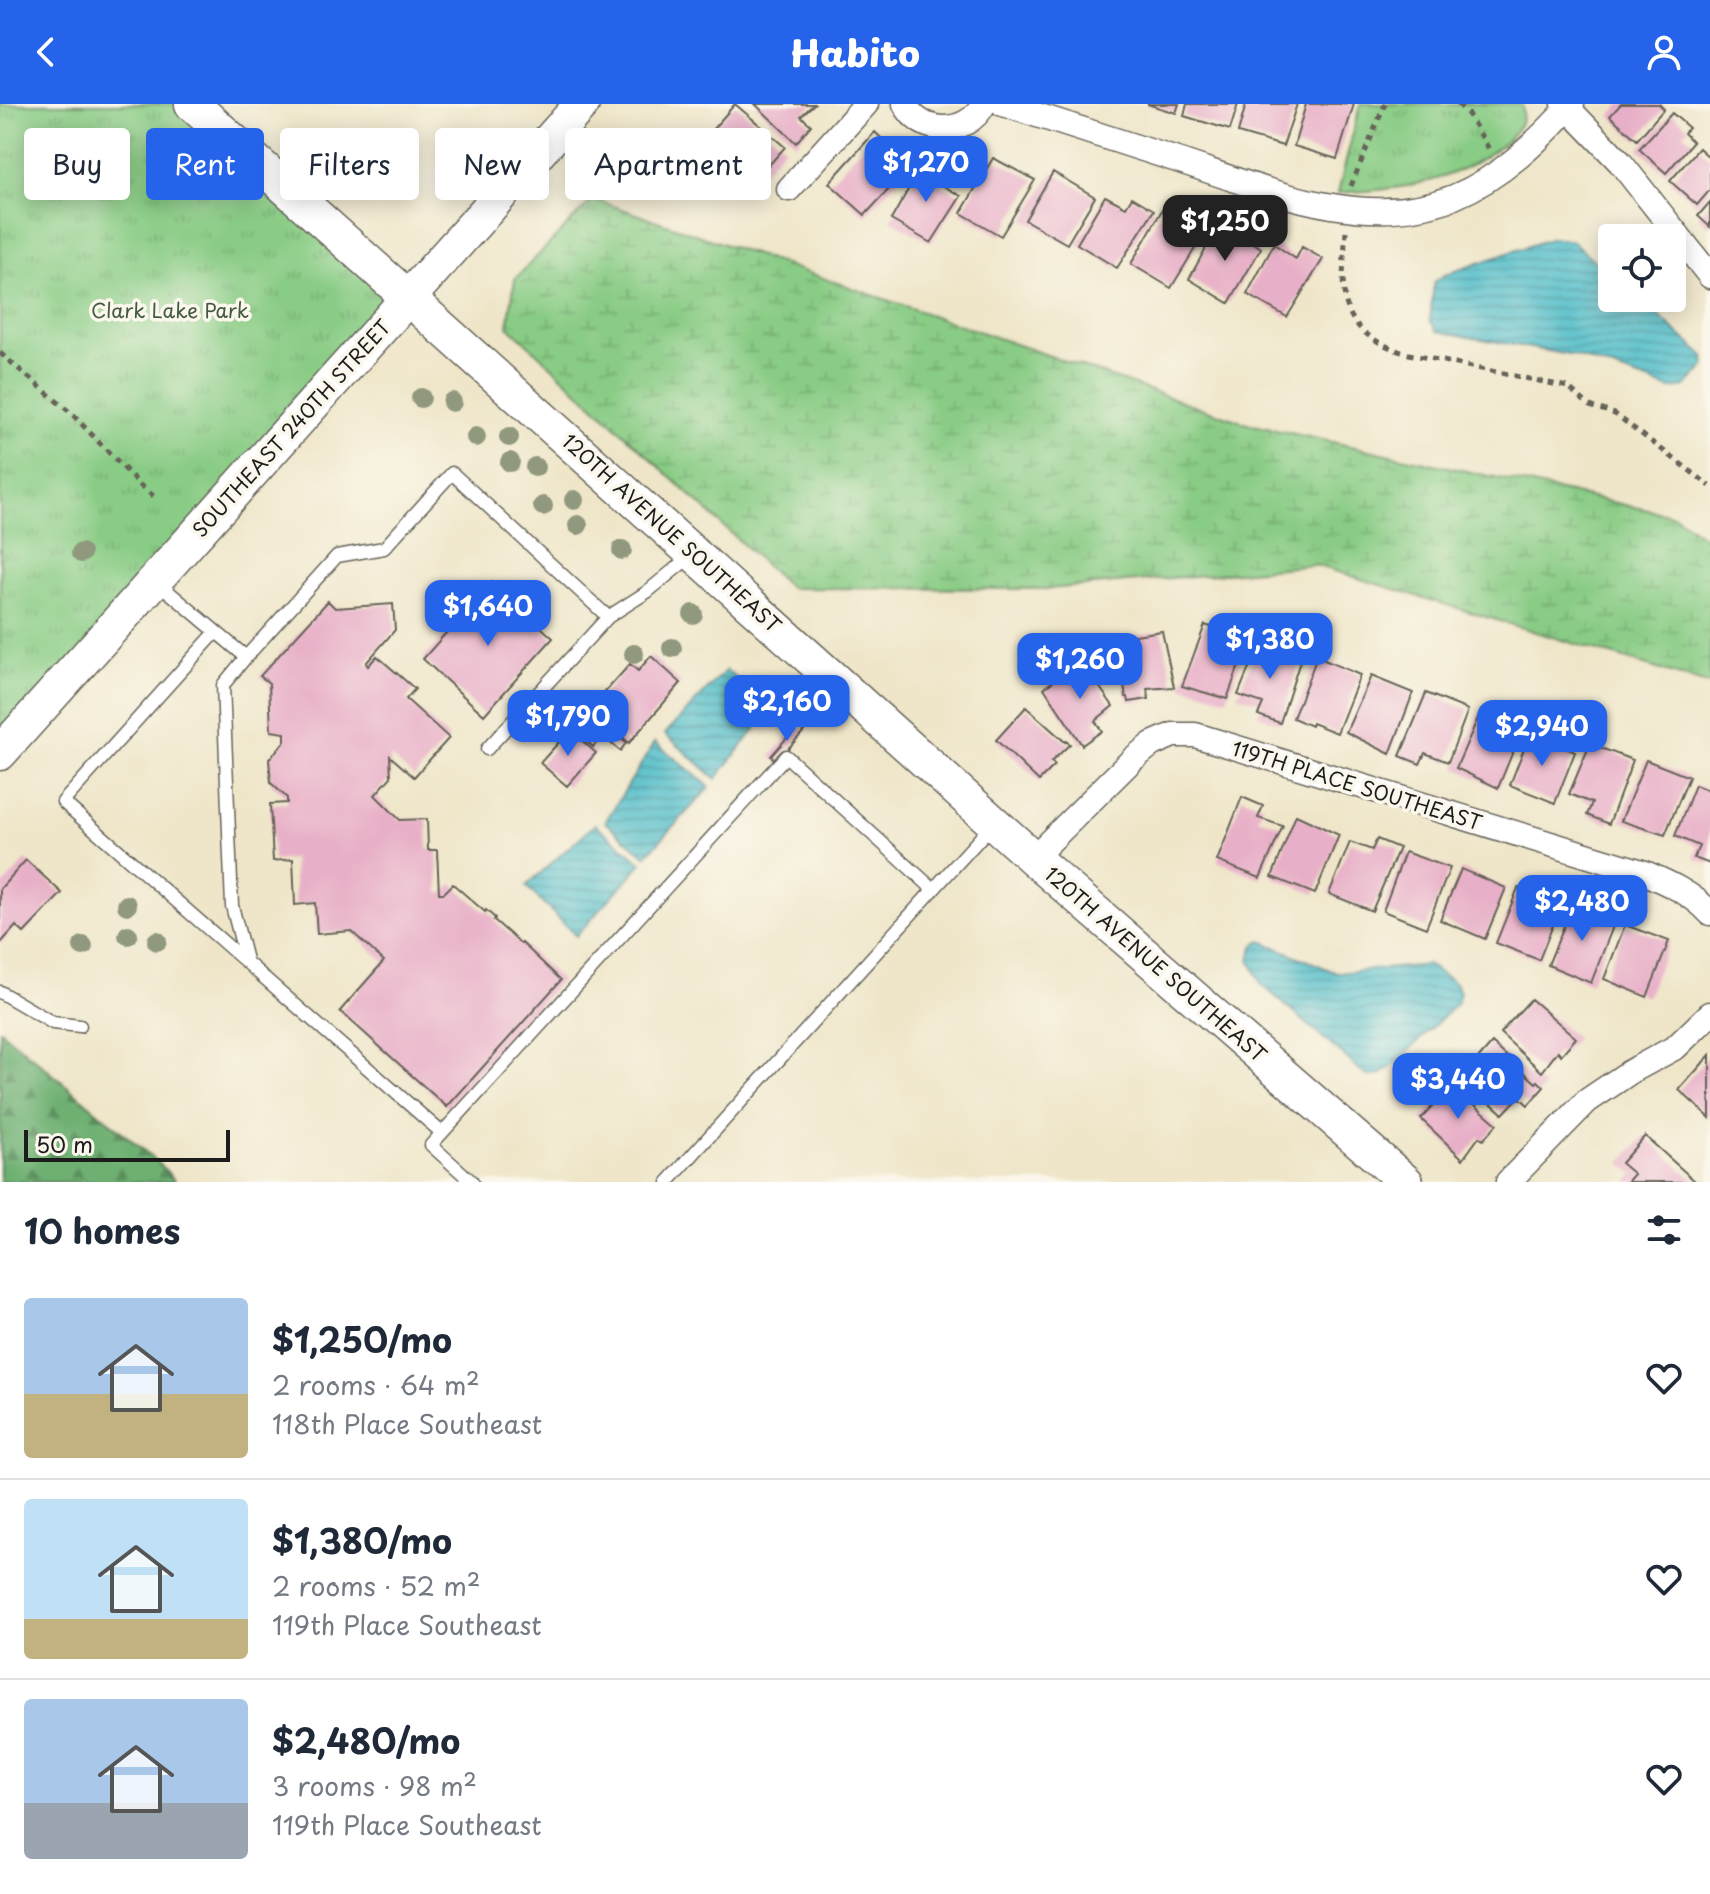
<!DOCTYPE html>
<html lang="en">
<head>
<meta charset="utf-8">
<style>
  :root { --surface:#fff; --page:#f6f6f7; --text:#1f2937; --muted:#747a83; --line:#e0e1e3; --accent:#2563eb }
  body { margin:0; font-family:"Playpen Sans",sans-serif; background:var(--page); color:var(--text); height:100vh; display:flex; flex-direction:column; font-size:30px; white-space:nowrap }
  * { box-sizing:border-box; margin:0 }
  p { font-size:26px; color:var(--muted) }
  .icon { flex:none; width:44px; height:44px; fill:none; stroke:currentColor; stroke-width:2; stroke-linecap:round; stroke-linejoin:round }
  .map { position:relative; height:1078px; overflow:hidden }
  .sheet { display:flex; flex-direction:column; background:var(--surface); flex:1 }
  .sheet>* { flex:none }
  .guide { position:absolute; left:24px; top:24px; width:800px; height:72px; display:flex; gap:16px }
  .fabs { position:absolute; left:1598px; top:120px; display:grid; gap:16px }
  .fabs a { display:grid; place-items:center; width:88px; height:88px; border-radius:8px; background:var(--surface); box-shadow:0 4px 20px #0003; font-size:40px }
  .scale { position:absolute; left:24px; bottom:20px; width:206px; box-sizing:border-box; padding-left:8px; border:4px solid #1c1c1c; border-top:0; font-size:22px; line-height:28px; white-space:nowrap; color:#1c1c1c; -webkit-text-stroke:6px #fbf7ec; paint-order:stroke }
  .price { position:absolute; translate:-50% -68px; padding:0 18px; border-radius:16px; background:var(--accent); color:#fff; font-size:26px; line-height:52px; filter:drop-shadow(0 2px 4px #0008) }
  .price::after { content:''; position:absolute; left:50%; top:48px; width:24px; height:18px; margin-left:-12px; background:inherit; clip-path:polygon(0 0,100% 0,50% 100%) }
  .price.on { background:#222; color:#fff }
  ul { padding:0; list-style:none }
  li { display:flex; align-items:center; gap:24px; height:200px; padding:0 24px }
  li+li { border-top:2px solid var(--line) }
  li span { display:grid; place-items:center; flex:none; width:224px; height:160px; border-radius:8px; color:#555 }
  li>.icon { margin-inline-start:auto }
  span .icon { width:96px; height:96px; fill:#fffc; stroke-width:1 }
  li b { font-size:34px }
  h2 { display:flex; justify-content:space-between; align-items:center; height:96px; padding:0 24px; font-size:34px }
  .chip { padding:0 28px; border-radius:8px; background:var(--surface); box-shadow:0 4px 20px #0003; font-size:28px; line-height:72px }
  .chip.on { background:var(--accent); color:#fff }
  header { display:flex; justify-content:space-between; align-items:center; height:104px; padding:0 24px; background:var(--accent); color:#fff; font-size:36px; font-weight:800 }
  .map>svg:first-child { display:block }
  .forest { fill:url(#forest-firs); stroke:#456647; stroke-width:2 }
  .wetland { fill:url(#wetland-marsh); stroke:#527450; stroke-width:2 }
  .park { fill:url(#park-tufts); stroke:#527450; stroke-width:2 }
  .water { fill:url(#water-rules); stroke:#356c72; stroke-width:2 }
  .building { fill:#e8b0c8 }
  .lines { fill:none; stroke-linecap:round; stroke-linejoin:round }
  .lane-casing { stroke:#666359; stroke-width:15 }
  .street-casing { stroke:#666359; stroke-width:27 }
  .secondary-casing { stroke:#666359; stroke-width:37 }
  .path { stroke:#666359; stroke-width:5; stroke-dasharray:6 6; stroke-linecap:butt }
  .lane { stroke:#fff; stroke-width:12 }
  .street { stroke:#fff; stroke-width:24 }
  .secondary { stroke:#fff; stroke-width:34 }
  .tree { fill:#90997e }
  .labels { text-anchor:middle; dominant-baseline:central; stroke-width:7; stroke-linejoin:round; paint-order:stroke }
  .park-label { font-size:20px; fill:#425a41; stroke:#fbf7ec }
  .street-label { font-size:20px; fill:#1c1c1c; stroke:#fbf7ec }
</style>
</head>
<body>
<header><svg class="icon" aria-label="back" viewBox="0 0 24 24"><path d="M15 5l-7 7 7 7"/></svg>Habito<svg class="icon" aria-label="person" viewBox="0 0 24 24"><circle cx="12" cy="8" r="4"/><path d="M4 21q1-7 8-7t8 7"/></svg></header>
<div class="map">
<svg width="1710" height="1078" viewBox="0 0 1710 1078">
  <defs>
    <pattern id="forest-firs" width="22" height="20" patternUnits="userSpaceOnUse" patternTransform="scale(2)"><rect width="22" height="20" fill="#6eb072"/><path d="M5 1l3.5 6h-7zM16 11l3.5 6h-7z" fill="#5a8e5d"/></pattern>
    <pattern id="wetland-marsh" width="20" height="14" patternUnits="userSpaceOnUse" patternTransform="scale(2)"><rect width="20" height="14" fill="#89cc85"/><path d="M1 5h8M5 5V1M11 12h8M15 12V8" fill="none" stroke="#76af72"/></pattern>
    <pattern id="park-tufts" width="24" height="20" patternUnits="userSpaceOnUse" patternTransform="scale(2)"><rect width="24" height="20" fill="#89cc85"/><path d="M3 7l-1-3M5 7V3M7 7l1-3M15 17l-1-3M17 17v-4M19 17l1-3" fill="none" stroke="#76af72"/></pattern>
    <pattern id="water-rules" width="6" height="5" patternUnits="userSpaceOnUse" patternTransform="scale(2)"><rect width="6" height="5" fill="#4ebcc8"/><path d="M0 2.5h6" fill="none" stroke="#4098a2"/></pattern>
  </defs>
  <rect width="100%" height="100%" fill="#fbf7ec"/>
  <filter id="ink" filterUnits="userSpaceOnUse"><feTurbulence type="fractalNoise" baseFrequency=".0125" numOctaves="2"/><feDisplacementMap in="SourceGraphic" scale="16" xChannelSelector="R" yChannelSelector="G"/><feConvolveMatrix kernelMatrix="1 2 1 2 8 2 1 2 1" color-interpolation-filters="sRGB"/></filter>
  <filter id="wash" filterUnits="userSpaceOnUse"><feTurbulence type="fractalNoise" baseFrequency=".006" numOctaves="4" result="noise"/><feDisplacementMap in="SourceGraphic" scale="32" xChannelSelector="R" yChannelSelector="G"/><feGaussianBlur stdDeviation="1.8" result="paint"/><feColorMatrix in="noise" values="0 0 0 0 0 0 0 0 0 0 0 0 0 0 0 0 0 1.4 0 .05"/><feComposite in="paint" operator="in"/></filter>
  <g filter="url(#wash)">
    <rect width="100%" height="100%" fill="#efe6c9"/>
    <path class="forest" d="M0 926 160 1060 176 1078H0Z"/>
    <path class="wetland" d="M593 95 1248 320 1676 412 1710 438V581L1315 461 1048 485 790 484 508 222 515 175Z"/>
    <path class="park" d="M0 0H192L408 193 0 649Z
      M1360 0H1522C1527 18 1514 31 1501 41 1452 81 1398 85 1338 89Z"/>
    <path class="water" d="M1552 134 1572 137 1612 172V194H1638L1704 252 1705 263 1685 283 1671 285 1575 252 1437 227 1430 216 1434 178 1444 171Z
      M726 566 772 604 716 675 665 630Z
      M655 638 710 683 646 752 605 718Z
      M595 720 642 759 576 832 526 782Z
      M1261 837 1337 869 1427 861 1455 879 1460 888 1457 899 1394 961 1380 971 1367 972 1261 880 1250 856 1253 842Z"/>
    <g id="blocks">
      <path class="building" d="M735 0 785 43 754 78 705 34Z
        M755 0H814L801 12 811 21 796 39Z
        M1147 0H1179L1176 9Z
        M1187 0H1238L1230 26 1184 12Z
        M1246 0H1297L1283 42 1238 29Z
        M1306 0H1354L1337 55 1294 42Z
        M1621 0H1659L1664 5 1637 36 1610 12Z
        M1672 9 1689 24 1684 29 1693 38 1666 69 1639 45Z
        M875 28 891 44 882 54 902 71 865 111 829 79Z
        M1699 44 1710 54V86L1697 101 1670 77Z
        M993 54 1035 76 1001 132 961 109Z
        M925 56 945 68 938 79 961 92 931 139 891 116Z
        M1053 68 1095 93 1067 140 1025 116Z
        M1105 92 1126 103 1132 93 1154 106 1117 164 1077 140Z
        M1710 98V123L1698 112Z
        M1162 106 1205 128 1171 184 1131 160Z
        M1223 118 1261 144 1229 199 1189 175 1218 122 1220 124Z
        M1274 140 1296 155 1302 143 1323 155 1287 213 1247 190Z
        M491 478 553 534 484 611 423 555Z
        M328 497 335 504 393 500 395 526 366 559 368 562 377 552 415 585 406 595 449 634 414 673 390 652 391 673 375 691 400 716 427 715 428 746H437L439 789H444L453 780 485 808 486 806 495 814 494 816 521 840 522 839 561 876 447 1003 340 907 384 857 351 827 317 830 315 799 295 801 293 755 273 757 270 700 287 699V694L271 679 269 655 285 637V629L271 627 269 579 260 572Z
        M1205 521 1248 536 1227 595 1182 582Z
        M1162 527 1174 583 1147 585 1149 595 1129 598 1128 593H1126L1116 534Z
        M1259 539 1301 554 1280 619 1258 611 1263 599 1238 591Z
        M651 552 681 579 629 639 591 604 630 560 638 567Z
        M1317 553 1360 571 1337 629 1312 619 1311 622 1293 614Z
        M1081 557 1113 602 1095 617 1102 627 1082 641 1044 584Z
        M1371 572 1413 589 1390 650 1346 628Z
        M1426 589 1468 606 1448 658 1425 649 1420 660 1400 652Z
        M1026 603 1065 638 1066 637 1070 640 1051 658 1055 661 1039 677 996 636Z
        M589 607 626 639 620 647 583 615Z
        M1481 607 1523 623 1498 684 1456 664Z
        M798 621 804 627 776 658 771 652Z
        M585 625 598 637 593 643 580 631Z
        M570 626 596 649 567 682 540 659Z
        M1530 629 1575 648 1555 699 1510 681Z
        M1590 640 1633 656 1609 720 1587 711 1592 699 1569 690Z
        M1646 656 1689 673 1665 731 1621 717Z
        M1695 681 1710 687V760L1694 754 1699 742 1675 732Z
        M1242 693 1263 702 1258 714 1283 722 1260 774 1217 757Z
        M1296 711 1339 731 1315 790 1272 773Z
        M1377 735 1399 744 1372 807 1329 790 1350 738 1372 746Z
        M1405 748 1450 764 1426 824 1383 807Z
        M26 756 62 789 24 829 16 822 0 840V785Z
        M1461 765 1506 784 1485 835 1440 816Z
        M1518 784 1561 801 1539 856 1496 839Z
        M1573 800 1615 817 1591 879 1548 861Z
        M1625 821 1669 837 1647 893 1604 875Z
        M1531 895 1576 934 1561 951 1558 947 1542 968 1500 929Z
        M1492 939 1536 979 1538 977 1544 983 1528 1001 1519 993 1503 1010 1462 973Z
        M1710 951V1014L1679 986Z
        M1452 981 1497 1020 1483 1036 1479 1033 1463 1055 1421 1015Z
        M1645 1032 1696 1078H1627L1634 1070 1621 1059Z"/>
    </g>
  </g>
  <g filter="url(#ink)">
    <use href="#blocks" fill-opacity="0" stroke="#666359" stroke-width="2"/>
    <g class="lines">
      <g class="lane-casing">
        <path id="lane" d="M157 478 246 553 337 452 384 444 452 369 608 513 487 645
          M608 513 647 488 692 451
          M216 528 63 698 442 1029
          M246 856 232 802 223 581 246 553
          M0 888 53 919 80 922
          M472 1078 431 1041 786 652 933 785
          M668 1078 992 721"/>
      </g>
      <g class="street-casing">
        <path id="street" d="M905 0C921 32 967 32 984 0
          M1003 0C1061 19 1119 37 1177 56 1263 84 1363 129 1454 93 1502 73 1537 38 1572 0
          M1564 0 1620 58 1710 172
          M789 85 866 0
          M1033 754 1133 655 1152 640 1173 631H1195L1645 769C1668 779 1693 790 1710 809
          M1508 1078 1587 997 1630 968 1676 943 1710 910"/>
      </g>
      <g class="secondary-casing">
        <path id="secondary" d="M192 0 1033 754 1406 1078
          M0 649 582 0"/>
      </g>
      <path class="path" d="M1458 0 1468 10 1489 45
        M1351 82 1385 0
        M1346 127C1341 191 1335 225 1404 249L1568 283 1590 302 1615 310 1710 382
        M0 249 72 310 141 382 156 394"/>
      <use href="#lane" class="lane"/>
      <use href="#street" class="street"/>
      <use href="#secondary" class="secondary"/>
    </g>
    <g class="tree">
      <circle cx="421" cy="294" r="10"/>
      <circle cx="452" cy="298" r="10"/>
      <circle cx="476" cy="333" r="10"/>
      <circle cx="509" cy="333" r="10"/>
      <circle cx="510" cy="358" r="10"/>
      <circle cx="535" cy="363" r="10"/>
      <circle cx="574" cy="396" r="10"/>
      <circle cx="543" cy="402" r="10"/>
      <circle cx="578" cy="421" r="10"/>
      <circle cx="622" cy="446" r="10"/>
      <circle cx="81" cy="449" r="10"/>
      <circle cx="693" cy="510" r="10"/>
      <circle cx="672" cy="544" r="10"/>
      <circle cx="634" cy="550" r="10"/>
      <circle cx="127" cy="801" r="10"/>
      <circle cx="128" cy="831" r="10"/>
      <circle cx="157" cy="837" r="10"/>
      <circle cx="83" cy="842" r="10"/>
    </g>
  </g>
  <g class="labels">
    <g class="park-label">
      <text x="170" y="206">Clark Lake Park</text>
    </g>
    <g class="street-label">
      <text transform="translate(291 324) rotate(-48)">SOUTHEAST 240TH STREET</text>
      <text transform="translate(672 429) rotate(42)">120TH AVENUE SOUTHEAST</text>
      <text transform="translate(1357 681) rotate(17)">119TH PLACE SOUTHEAST</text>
      <text transform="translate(1156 860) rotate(41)">120TH AVENUE SOUTHEAST</text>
    </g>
  </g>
</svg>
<div class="fabs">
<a><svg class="icon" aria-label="locate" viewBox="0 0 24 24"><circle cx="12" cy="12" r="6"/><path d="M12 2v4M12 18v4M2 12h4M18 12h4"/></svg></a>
</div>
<div class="scale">50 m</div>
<b class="price" style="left:926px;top:100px">$1,270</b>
<b class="price on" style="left:1225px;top:159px">$1,250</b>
<b class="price" style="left:488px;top:544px">$1,640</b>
<b class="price" style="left:1270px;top:577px">$1,380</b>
<b class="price" style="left:1080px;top:597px">$1,260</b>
<b class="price" style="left:787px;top:639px">$2,160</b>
<b class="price" style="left:568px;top:654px">$1,790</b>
<b class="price" style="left:1542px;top:664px">$2,940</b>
<b class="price" style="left:1582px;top:839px">$2,480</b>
<b class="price" style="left:1458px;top:1017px">$3,440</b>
<div class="guide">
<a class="chip">Buy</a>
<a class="chip on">Rent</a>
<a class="chip">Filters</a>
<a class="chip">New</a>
<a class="chip">Apartment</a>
</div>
</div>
<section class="sheet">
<h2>10 homes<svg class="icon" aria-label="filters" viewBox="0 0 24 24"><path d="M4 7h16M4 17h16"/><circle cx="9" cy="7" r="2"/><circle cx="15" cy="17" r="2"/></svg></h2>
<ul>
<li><span style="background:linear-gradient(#a9c7e8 60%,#c2b280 0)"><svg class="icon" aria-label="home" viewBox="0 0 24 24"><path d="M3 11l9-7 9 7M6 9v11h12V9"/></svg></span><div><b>$1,250/mo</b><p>2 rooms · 64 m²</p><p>118th Place Southeast</p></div><svg class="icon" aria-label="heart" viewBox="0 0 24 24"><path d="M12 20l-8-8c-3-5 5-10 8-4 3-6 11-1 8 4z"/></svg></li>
<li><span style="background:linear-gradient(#bfe0f5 75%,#c2b280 0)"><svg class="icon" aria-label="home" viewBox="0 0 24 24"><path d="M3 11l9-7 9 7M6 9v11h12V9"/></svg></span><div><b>$1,380/mo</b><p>2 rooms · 52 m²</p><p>119th Place Southeast</p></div><svg class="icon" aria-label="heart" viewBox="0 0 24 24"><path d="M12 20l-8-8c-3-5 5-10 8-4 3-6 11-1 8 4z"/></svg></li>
<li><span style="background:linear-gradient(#a9c7e8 65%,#9aa5b1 0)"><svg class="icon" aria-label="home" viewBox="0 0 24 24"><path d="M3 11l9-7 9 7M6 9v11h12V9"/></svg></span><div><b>$2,480/mo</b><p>3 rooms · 98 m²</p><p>119th Place Southeast</p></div><svg class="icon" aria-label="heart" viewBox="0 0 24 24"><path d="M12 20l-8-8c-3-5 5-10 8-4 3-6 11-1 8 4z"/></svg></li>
</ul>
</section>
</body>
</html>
